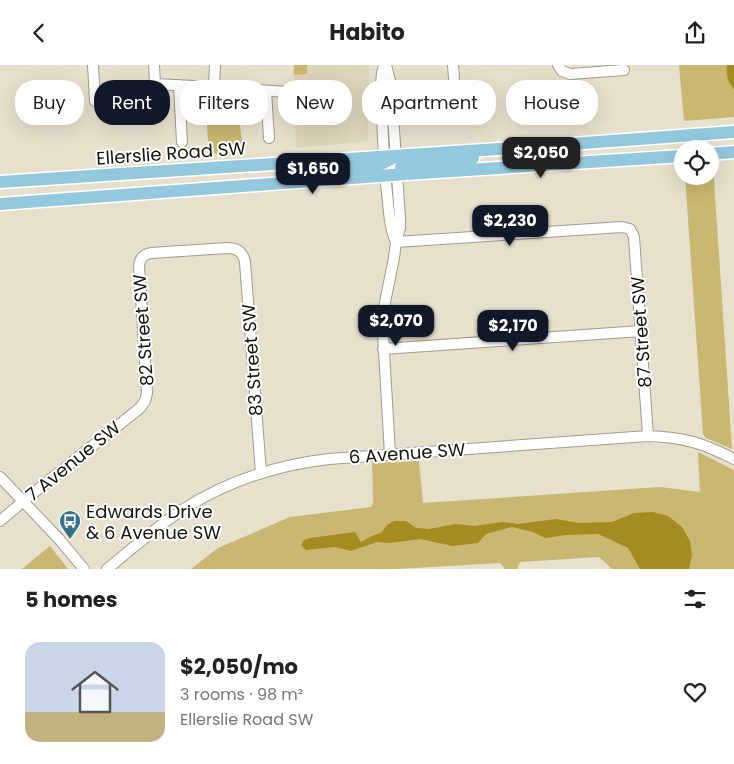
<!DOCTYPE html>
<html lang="en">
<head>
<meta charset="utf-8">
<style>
  :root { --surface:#fff; --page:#f2f2f2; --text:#222; --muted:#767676; --accent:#111827 }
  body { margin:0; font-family:Poppins,sans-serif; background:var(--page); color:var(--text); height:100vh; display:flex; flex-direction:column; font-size:19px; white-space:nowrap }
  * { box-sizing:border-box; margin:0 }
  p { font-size:16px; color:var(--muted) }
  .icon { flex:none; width:28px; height:28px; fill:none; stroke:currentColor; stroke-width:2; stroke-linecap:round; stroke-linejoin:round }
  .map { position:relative; height:504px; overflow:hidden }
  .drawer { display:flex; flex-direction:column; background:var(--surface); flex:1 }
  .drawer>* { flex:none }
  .guide { position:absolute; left:15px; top:15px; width:705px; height:45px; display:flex; gap:10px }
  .fabs { position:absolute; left:674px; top:75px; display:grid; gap:10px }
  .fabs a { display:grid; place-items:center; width:45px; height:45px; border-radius:50%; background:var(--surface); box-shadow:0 5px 20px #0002; font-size:25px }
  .price { position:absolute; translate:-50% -42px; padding:0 11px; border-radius:10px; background:var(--accent); color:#fff; font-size:16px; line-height:32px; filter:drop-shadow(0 1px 2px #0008) }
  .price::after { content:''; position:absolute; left:50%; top:30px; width:15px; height:11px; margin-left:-8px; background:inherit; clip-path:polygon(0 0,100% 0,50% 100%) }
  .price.selected { background:#222; color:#fff }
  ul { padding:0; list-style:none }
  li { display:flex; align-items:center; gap:15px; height:125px; padding:0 25px }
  li span { display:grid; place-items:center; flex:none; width:140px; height:100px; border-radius:15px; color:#555 }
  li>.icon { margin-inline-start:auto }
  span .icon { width:60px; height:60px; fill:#fffc; stroke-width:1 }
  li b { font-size:21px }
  h2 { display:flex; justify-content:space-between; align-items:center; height:60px; padding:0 25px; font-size:21px }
  .tag { padding:0 18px; border-radius:20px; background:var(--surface); box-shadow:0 5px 20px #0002; font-size:18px; line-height:45px }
  .tag.selected { background:var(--accent); color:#fff }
  header { display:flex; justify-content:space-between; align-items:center; height:65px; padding:0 25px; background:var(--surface); font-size:22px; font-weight:700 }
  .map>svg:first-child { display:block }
  .built { fill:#ddd5ba }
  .green { fill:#cab772 }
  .water { fill:#a68b20 }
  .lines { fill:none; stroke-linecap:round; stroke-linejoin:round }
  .minor-casing { stroke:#a29c89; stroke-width:12 }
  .major-casing { stroke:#fff; stroke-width:15 }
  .minor { stroke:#fff; stroke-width:10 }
  .major { stroke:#94c8de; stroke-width:12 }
  .labels { text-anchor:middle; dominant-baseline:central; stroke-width:4; stroke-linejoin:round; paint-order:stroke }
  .street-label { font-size:18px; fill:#15130c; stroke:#fff }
  .poi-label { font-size:18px; fill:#15130c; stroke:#fff; text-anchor:start }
</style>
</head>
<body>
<header><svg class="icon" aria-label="back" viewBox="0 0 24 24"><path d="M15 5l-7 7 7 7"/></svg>Habito<svg class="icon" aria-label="share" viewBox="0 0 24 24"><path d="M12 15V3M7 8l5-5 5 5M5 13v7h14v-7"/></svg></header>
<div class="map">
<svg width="734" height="504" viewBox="0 0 734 504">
  <rect width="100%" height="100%" fill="#e6e0cc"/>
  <path class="built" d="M293 0H369L368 76 296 83Z"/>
  <path class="green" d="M294 0H307V9L294 10Z
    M679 0H734V52L684 56Z
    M205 33 237 35 243 86 209 89Z
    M710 100H713L732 384 706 373 703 369 685 111H710Z
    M698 387 734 405V504H612L599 492 520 497 517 504H505L500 498 396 504H191L218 483 290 452 371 442 373 438 372 398 419 396 423 438 660 422 700 427Z
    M50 481 68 504H21L23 503Z"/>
  <path class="water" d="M727 0H734V24C727 16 726 10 727 0Z
    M653 447 668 451 682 462 690 476 692 490 689 504H640L628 483 598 469 566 470 545 473 533 467 512 462 486 469 478 478 453 481 420 474 390 478 377 477 351 486 335 482 306 485 301 480 304 475 310 473 355 467 361 477 374 470 381 468 387 460 394 456H406L416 463 429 464 456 459 475 461 502 457 518 459 556 454 579 458 612 457 634 448Z"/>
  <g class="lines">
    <g class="minor-casing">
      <path id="minor" d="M93 0 95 36
        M154 0 155 19 214 22 288 27
        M384 0 382 8 381 19C382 55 383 91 387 128 389 144 389 162 396 177
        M386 0 391 20 400 154V163L396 177 394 193 382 252 390 389
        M453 0 454 13
        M558 0 562 6 570 9 624 5
        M179 20 182 77
        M214 22 215 0
        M266 26 269 73
        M396 177 622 162 630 164 634 172 648 371
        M383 284 641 266
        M0 412 59 474 84 504
        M0 456 32 429 140 343 145 336 147 328 139 201C140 193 143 190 151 188L227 183C237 183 243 187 245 197L261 408
        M107 504C132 484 156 462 182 445 227 416 277 400 329 394L648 371C683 372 703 378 734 394"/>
    </g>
    <g class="major-casing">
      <path id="major" d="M710 89 734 87
        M401 102 473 93
        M297 109 376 101 387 96 393 93
        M0 117 544 81 734 67
        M0 139 406 109 682 91"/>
    </g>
    <use href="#minor" class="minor"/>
    <use href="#major" class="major"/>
  </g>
  <defs>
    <g id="bus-pin" transform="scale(1.125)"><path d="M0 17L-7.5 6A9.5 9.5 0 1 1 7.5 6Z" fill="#367089" stroke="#fff"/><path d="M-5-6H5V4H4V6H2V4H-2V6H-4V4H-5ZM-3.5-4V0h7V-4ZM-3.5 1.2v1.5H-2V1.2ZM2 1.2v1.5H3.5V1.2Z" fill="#fff"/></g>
  </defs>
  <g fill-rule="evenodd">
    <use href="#bus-pin" x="70" y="456"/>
  </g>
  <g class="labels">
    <g class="street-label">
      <text transform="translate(171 88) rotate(-4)">Ellerslie Road SW</text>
      <text transform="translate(143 265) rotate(-94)">82 Street SW</text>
      <text transform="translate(641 267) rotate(-94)">87 Street SW</text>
      <text transform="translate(252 295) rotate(-94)">83 Street SW</text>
      <text transform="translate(407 388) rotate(-4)">6 Avenue SW</text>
      <text transform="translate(73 396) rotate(-39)">7 Avenue SW</text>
    </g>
    <g class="poi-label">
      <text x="86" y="446">Edwards Drive<tspan x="86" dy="21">&amp; 6 Avenue SW</tspan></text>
    </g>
  </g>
</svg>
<div class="fabs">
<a><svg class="icon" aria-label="locate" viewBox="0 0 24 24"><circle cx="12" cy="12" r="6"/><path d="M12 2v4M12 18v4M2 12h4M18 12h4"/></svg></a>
</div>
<b class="price selected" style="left:541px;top:114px">$2,050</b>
<b class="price" style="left:313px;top:130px">$1,650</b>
<b class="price" style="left:510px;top:182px">$2,230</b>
<b class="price" style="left:396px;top:282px">$2,070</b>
<b class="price" style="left:513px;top:287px">$2,170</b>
<div class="guide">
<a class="tag">Buy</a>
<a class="tag selected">Rent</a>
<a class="tag">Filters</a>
<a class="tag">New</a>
<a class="tag">Apartment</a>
<a class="tag">House</a>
</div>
</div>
<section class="drawer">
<h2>5 homes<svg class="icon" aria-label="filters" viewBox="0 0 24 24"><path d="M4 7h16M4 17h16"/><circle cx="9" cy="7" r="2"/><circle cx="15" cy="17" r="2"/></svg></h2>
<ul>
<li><span style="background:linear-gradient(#c9d6e8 70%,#c2b280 0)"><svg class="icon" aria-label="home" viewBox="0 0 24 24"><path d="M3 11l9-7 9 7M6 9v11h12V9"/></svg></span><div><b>$2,050/mo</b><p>3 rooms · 98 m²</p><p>Ellerslie Road SW</p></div><svg class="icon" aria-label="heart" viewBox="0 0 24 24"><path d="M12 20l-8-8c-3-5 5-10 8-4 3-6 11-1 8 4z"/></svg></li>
</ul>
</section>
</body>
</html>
